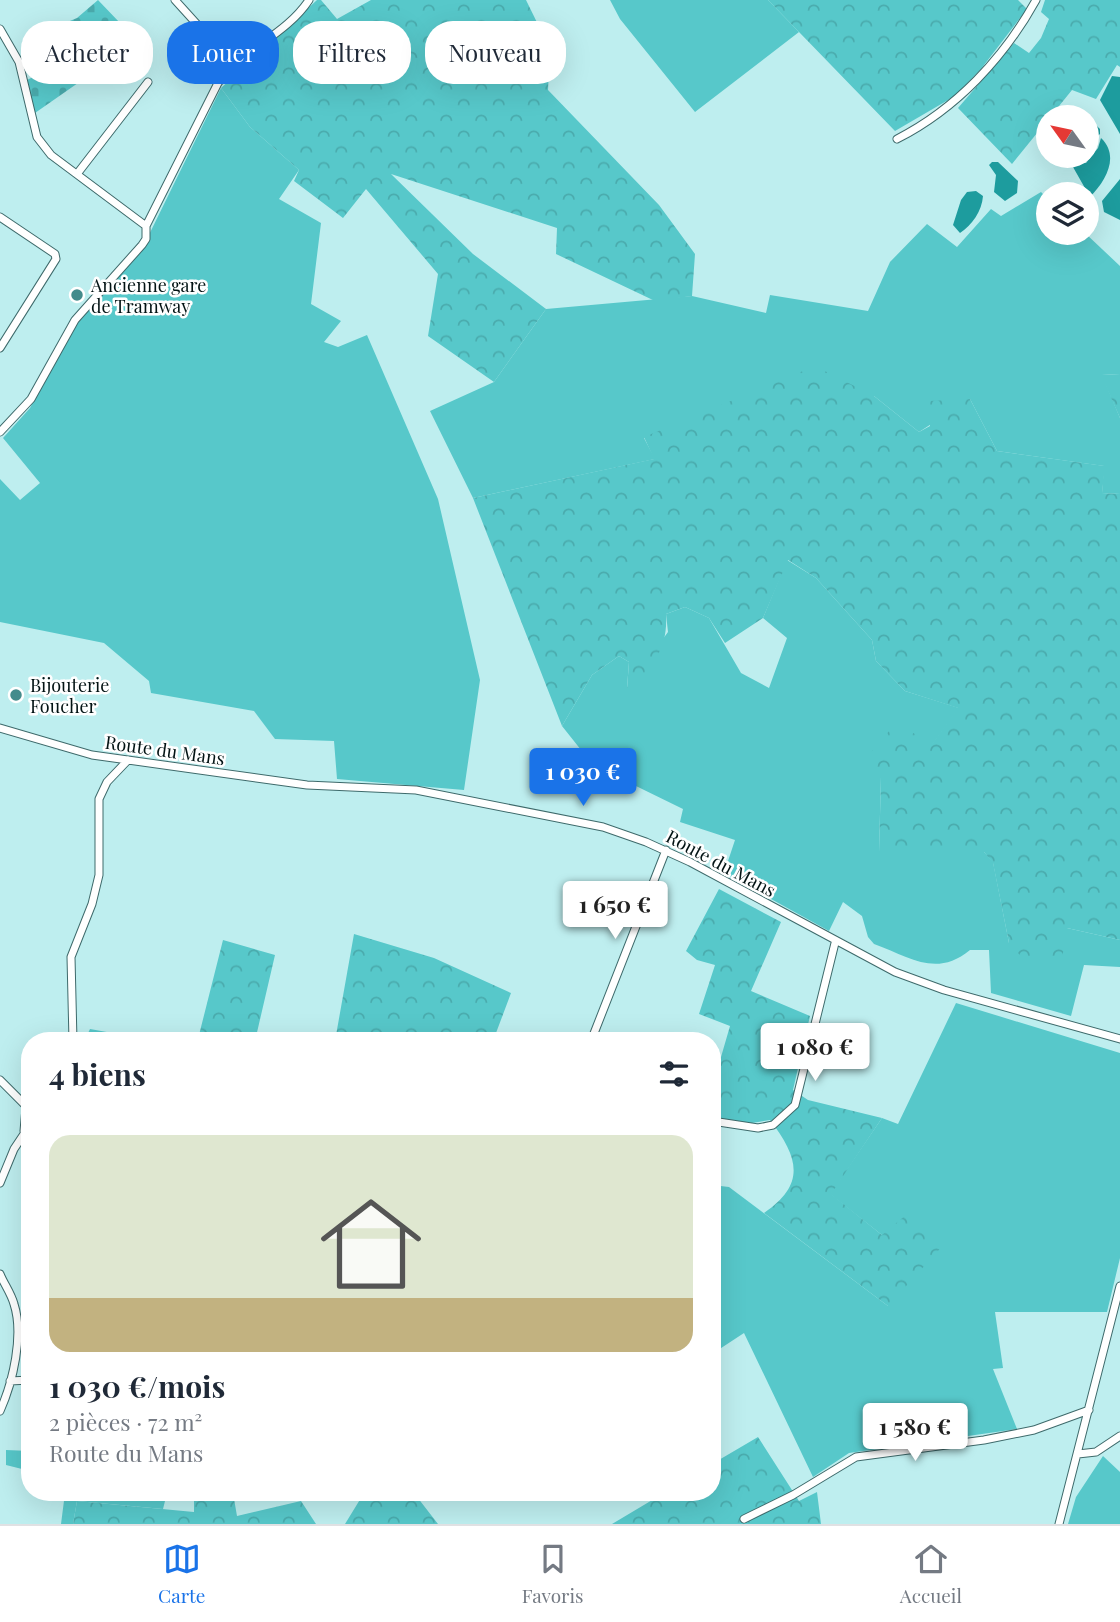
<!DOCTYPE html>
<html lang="fr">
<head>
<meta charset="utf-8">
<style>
  :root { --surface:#fff; --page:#f2f2f3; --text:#1f2937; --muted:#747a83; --line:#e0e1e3; --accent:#1a73e8 }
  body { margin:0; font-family:"Playfair Display",serif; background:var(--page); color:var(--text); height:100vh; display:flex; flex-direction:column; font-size:26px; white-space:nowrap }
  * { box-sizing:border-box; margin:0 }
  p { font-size:23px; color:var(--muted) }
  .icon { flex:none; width:38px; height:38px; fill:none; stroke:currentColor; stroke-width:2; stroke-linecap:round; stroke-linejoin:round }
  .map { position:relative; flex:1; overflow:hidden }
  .panel { position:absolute; left:21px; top:1032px; width:700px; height:469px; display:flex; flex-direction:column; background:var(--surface); border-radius:28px; box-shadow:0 7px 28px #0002 }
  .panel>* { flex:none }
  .guide { position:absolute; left:21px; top:21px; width:700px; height:63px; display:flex; gap:14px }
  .needle { width:46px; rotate:303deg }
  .buttons { position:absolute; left:1036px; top:105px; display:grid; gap:14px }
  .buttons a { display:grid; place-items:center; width:63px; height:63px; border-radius:50%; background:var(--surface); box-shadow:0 7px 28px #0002; font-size:35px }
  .price { position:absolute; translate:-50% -60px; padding:0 16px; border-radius:7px; background:#fff; color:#222; font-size:23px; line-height:46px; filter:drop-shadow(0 2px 4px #0008) }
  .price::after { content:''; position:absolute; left:50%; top:42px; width:21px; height:16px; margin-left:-10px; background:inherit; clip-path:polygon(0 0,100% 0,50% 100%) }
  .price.on { background:var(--accent); color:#fff }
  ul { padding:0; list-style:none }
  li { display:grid; align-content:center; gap:14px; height:371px; padding:0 28px }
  li span { display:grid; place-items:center; height:217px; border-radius:21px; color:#555 }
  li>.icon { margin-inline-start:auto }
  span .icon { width:126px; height:126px; fill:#fffc; stroke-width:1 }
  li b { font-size:30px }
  h2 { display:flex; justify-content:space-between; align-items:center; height:84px; padding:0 28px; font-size:30px }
  .chip { padding:0 24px; border-radius:28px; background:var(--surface); box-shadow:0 7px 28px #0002; font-size:24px; line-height:63px }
  .chip.on { background:var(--accent); color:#fff }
  .tab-bar { display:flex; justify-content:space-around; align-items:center; height:98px; border-top:2px solid var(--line); background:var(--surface); font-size:19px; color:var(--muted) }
  .tab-bar a { display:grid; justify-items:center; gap:4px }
  .tab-bar .on { color:var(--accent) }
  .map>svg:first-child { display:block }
  .green { fill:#57c8ca }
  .forest { fill:url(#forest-crowns) }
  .cemetery { fill:url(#cemetery-stones) }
  .water { fill:#1d9c9e }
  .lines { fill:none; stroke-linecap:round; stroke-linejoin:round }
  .minor-casing { stroke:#3e6a6b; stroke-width:9 }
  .minor { stroke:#fff; stroke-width:7 }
  .poi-dot { fill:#438b8c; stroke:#fff; stroke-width:2.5 }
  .labels { text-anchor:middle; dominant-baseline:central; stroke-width:5; stroke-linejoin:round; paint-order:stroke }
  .poi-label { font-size:18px; fill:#031314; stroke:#fff; text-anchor:start }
  .street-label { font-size:18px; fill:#031314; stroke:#fff }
</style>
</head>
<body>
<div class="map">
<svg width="1120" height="1524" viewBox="0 0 1120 1524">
  <defs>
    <pattern id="forest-crowns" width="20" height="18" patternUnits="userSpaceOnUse" patternTransform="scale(1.75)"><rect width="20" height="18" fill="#57c8ca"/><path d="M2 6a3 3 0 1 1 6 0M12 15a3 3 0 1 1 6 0" fill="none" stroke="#4aabad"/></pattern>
    <pattern id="cemetery-stones" width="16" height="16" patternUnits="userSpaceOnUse" patternTransform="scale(1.75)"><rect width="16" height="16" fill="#57c8ca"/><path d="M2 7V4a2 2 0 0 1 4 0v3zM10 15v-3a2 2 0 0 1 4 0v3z" fill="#4aabad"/></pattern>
  </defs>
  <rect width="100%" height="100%" fill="#beeeef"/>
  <path class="green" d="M610 0H768L799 32 695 112 620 19Z
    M221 88 250 127 299 170 279 199 321 223 311 304 341 321 324 342 338 347 367 335 438 499 480 680 464 790 337 779 334 741 275 739 254 711 151 693 149 681 104 643 0 622V479L20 500 40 483 3 438 30 408 72 329 141 251Z
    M1041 192 1048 199V233H1085L1120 266V374L1102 375 1120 418V494L1102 493 1104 466 997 451 970 399 919 432 874 396 644 438 655 459 473 498 430 411 494 382 546 309 692 296 766 313 770 295 868 311 890 262 927 224 957 247 991 209 1001 216Z
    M787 560 816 578 872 640 876 661 905 691 959 708 932 745 881 777 879 851 984 852 993 862 1009 943 1067 928 1120 940V967L1084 965 1071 1016 991 993 989 950H970C936 978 910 957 874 944L868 937 862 916 843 902 829 931 724 873 735 840 680 822 683 809 593 765 562 726 592 675 619 656 629 662 627 688 668 632 666 614 685 607 709 618 741 673 769 688 787 638 763 618Z
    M956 1003 1120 1053V1258L1107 1312H995L1003 1368 993 1369 1017 1429 849 1453 813 1477 744 1333 712 1354V1185L729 1187 888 1306 882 1235 830 1194 882 1118 898 1124Z
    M90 1029 157 1041H84Z
    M6 1450 30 1451V1471L6 1465Z
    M1103 1456 1120 1472V1524H1068L1076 1497Z
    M65 1493H167L163 1509 77 1501 73 1524H61Z"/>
  <path class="forest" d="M317 0H321L337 19 371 0H526L550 49 548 90 659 205 695 254 692 296 655 301 556 254 557 228 391 174 473 254 546 309 494 382 428 336 438 274 366 189 343 218 294 181 299 170 250 127 221 88Z
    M768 0H1018L1027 9 981 69 955 96 895 131Z
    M1045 0H1120V67L1117 65 1096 99 1072 90 1012 164 958 108 1014 43 1029 53 1041 38 1049 19 1041 12Z
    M815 366 874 396 919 432 930 426 929 401 970 399 997 451 1105 466 1102 493 1120 494V940L1067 928 1062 959 1027 963 1009 943 993 863 984 852H879L881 778 865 759 896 723 932 744 958 708 905 691 876 661 872 640 816 578 788 560 763 618 725 643 709 618 685 607 666 614C668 650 653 663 631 690L627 689 629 662 619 656 592 675 562 726 473 498 654 459 644 437Z
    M1120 374V418L1101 375Z
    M719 889 781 922 751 991 810 1016 793 1090 808 1100 882 1118 831 1194 882 1235 907 1214 946 1242 888 1306 764 1213C806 1184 799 1158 770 1120L746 1124 712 1117V1088L730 1026 699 1014 715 965 697 960 686 951Z
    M354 934 434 958 511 993 493 1041H335Z
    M223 940 275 955 255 1041 198 1039Z
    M758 1437 799 1501 817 1492 821 1524H612L664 1493H712V1464Z
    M194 1493H233L237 1516 301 1501 316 1524H73L77 1501 194 1512Z
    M364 1493H414L438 1524H345Z"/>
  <path class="cemetery" d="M98 0 121 24 78 61 88 76 35 113 27 80 37 75 22 41 77 18Z"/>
  <path class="water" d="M1112 76 1120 77V134L1100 100Z
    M1083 113 1100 129V134L1087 145V117H1077Z
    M1101 138C1120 156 1106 181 1090 197L1073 167 1061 156H1079L1081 163H1086L1098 148Z
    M992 162H998L1018 181 1017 193 1005 201 994 192 996 175 989 165Z
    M1120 179V220L1104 212 1102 201Z
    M976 191 983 196C982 211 972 225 960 233L953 225 961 200 967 192Z"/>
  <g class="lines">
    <g class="minor-casing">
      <path id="minor" d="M175 0 233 64
        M0 29 19 62 37 137 51 155 146 226
        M897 139C956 109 1004 58 1036 0
        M77 174 148 82
        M0 217 55 254 56 259 0 348
        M146 226 218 83C243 49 286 35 309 0
        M0 432 31 399 75 320 142 245 146 239V226
        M0 728 92 755 307 785 416 790 603 827 646 842 690 862 895 972 944 990 1120 1039
        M73 1041 71 957 92 904 99 875V799L107 782 128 760
        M591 1041 666 850
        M0 1080 30 1110
        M712 1121 758 1128 773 1125 795 1105 835 943
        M24 1131 26 1108
        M0 1183 14 1149 30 1125
        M0 1274C4 1284 11 1293 14 1304 24 1335 13 1382 0 1411
        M10 1381 30 1380
        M1078 1454 1096 1452 1120 1436
        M744 1519 793 1495 856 1457 984 1440 1034 1430 1089 1410
        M1059 1524 1120 1286"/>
    </g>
    <use href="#minor" class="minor"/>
  </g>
  <g class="poi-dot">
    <circle cx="77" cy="295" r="7"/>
    <circle cx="16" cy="695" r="7"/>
  </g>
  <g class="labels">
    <g class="poi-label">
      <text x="91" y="285">Ancienne gare<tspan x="91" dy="21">de Tramway</tspan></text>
      <text x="30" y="685">Bijouterie<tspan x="30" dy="21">Foucher</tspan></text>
    </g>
    <g class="street-label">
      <text transform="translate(165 750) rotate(8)">Route du Mans</text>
      <text transform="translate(721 863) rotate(28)">Route du Mans</text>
    </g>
  </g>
</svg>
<div class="buttons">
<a><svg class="needle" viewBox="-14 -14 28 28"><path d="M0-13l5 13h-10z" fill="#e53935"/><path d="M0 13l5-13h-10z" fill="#747a83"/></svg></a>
<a><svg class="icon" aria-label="layers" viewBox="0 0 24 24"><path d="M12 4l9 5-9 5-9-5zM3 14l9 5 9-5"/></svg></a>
</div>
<b class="price on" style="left:583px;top:808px">1 030 €</b>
<b class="price" style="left:615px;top:941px">1 650 €</b>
<b class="price" style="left:815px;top:1083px">1 080 €</b>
<b class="price" style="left:915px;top:1463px">1 580 €</b>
<div class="guide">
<a class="chip">Acheter</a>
<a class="chip on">Louer</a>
<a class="chip">Filtres</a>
<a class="chip">Nouveau</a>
</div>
<section class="panel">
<h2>4 biens<svg class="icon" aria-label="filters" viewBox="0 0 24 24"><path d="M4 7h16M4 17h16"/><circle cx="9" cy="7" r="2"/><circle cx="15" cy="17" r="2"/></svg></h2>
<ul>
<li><span style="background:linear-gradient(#dfe7d0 75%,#c2b280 0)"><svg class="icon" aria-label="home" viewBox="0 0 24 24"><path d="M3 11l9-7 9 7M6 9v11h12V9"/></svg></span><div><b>1 030 €/mois</b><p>2 pièces · 72 m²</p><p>Route du Mans</p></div></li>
</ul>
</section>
</div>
<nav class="tab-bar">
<a class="on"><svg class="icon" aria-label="map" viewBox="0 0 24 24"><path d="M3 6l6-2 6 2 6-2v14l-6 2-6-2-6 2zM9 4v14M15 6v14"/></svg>Carte</a>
<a><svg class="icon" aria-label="saved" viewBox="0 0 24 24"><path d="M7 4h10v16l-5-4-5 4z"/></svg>Favoris</a>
<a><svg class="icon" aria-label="home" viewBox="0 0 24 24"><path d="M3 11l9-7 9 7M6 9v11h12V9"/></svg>Accueil</a>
</nav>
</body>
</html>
